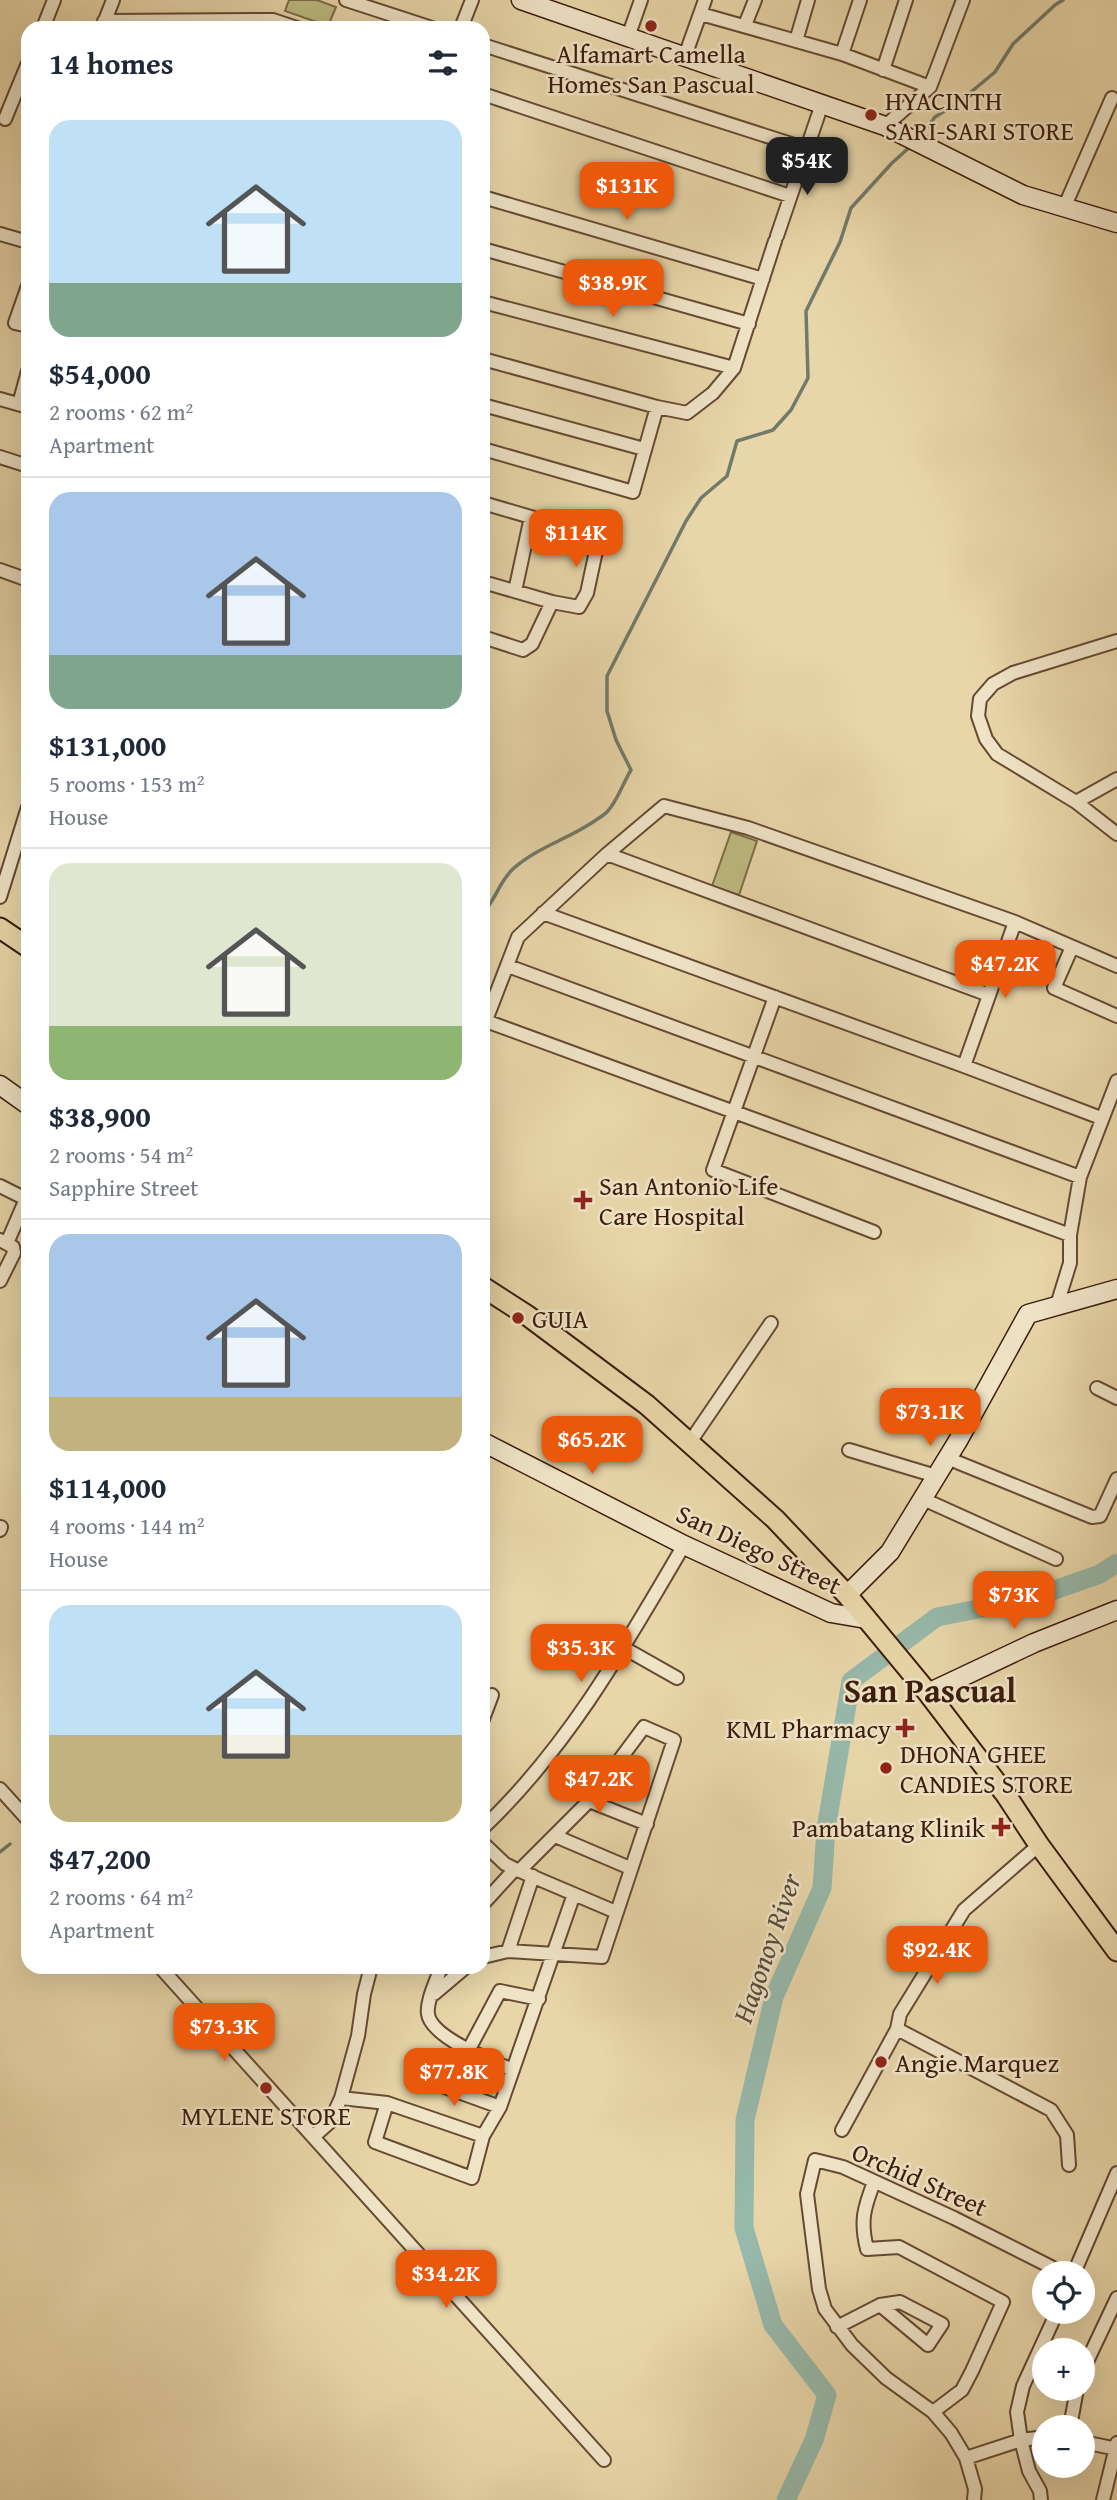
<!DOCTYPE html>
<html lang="en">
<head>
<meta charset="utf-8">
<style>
  :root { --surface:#fff; --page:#f6f6f7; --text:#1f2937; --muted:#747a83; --line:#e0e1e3; --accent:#ea580c }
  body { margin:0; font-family:"Gentium Book Plus",serif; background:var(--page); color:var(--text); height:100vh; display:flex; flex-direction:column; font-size:26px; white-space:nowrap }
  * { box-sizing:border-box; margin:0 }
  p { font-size:23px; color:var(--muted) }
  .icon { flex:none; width:38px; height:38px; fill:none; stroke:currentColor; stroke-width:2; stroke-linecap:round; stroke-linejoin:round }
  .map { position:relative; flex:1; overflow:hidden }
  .panel { position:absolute; left:21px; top:21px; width:469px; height:1953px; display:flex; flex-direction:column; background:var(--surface); border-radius:21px; box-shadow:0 7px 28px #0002 }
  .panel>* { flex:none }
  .tools { position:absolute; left:1032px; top:2261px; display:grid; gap:14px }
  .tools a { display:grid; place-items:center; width:63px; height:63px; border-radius:50%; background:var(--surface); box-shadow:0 7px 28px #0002; font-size:35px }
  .price { position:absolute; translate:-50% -60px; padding:0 16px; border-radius:14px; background:var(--accent); color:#fff; font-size:23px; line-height:46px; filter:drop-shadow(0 2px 4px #0008) }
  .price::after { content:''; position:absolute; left:50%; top:42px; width:21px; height:16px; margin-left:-10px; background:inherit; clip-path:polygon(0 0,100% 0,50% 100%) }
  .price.active { background:#222; color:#fff }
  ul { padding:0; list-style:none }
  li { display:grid; align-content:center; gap:14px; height:371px; padding:0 28px }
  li+li { border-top:2px solid var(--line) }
  li span { display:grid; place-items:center; height:217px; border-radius:21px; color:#555 }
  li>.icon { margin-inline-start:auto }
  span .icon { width:126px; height:126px; fill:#fffc; stroke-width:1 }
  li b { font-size:30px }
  h2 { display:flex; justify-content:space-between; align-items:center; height:84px; padding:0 28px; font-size:30px }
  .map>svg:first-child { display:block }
  .green { fill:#bebb82; stroke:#7c6c47; stroke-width:2 }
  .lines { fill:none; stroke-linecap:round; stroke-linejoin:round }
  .stream { stroke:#727a6b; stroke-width:3.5 }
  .river { stroke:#97b9ab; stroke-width:19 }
  .street-casing { stroke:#664a33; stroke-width:16 }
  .secondary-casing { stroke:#3b1c0c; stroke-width:21 }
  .primary-casing { stroke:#3b1c0c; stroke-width:23 }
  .street { stroke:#f0e4c7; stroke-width:12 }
  .secondary { stroke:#f0e4c7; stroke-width:18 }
  .primary { stroke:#e8d6a9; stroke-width:19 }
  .poi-dot { fill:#8f2418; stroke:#f0e4c7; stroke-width:2.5 }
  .labels { text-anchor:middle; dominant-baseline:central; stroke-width:5; stroke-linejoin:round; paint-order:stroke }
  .poi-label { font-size:26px; fill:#3b1c0c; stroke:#f0e4c7; text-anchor:start }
  .street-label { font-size:26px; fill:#3b1c0c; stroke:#f0e4c7 }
  .water-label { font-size:28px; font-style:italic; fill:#574b3c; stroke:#f0e4c7 }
  .district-label { font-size:33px; font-weight:bold; fill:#3b1c0c; stroke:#f0e4c7 }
</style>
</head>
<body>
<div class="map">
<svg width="1117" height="2500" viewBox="0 0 1117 2500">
  <rect width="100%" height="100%" fill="#e8d6a9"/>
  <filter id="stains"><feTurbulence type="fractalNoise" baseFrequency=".00286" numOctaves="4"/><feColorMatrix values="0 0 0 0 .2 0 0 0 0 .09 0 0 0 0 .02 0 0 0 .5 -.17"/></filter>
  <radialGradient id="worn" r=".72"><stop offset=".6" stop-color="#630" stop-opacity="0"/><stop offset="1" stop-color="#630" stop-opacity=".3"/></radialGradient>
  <path class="green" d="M289 0H317L336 7 328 26 285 11Z
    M731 832 757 841 739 895 712 886Z"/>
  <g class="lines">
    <path class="stream" d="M920 137 935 117 959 102 995 72 1013 44 1055 5 1063 0
      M483 913C496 899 499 882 513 869 536 848 568 839 593 822 597 819 603 816 607 812 617 802 623 783 631 770L616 740 607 711V676L686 521 701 498 727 476 737 441 773 430 791 410 808 378 806 311 840 242 851 208 892 163 912 145
      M0 1852 10 1844"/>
    <path class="river" d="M786 2500 814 2440 827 2395 773 2325 744 2228 745 2120 774 1997 822 1888 826 1829 851 1681 937 1617 1029 1599 1100 1574 1117 1563"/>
    <g class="street-casing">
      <path id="street" d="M346 0 432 28
        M701 14 842 54 930 87
        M104 21 273 20 297 28
        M745 25 755 0
        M43 28 54 0
        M102 28 113 0
        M461 28 472 0
        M628 37 641 0
        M796 41 808 0
        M483 45 807 149
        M842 54 860 0
        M685 56 705 0
        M883 70 906 0
        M483 94 790 196
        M5 119 28 63
        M885 126 930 87 963 0
        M483 197 763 279
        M1064 208 1112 98
        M0 234 28 242
        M777 236 822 104
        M483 249 749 324
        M28 286 15 323 28 326
        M483 302 734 368
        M483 359 657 407 687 413 713 393 734 368 775 241
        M0 399 28 407
        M19 404 28 371
        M483 405 644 449
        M483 449 633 492 657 407
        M0 457 28 466
        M483 503 599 537 587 593 579 607 552 602 483 582
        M0 570 28 580
        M515 591 531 517
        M483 637 523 650 532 644 552 602
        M1117 641 1013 673 993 684 980 699 978 716 986 739 997 754 1076 802 1117 834
        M1076 802 1117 779
        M607 854 989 995
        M0 897 28 807
        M543 913 964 1066 1101 1118
        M1072 947 1054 988 1117 1016
        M508 966 1080 1177
        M775 997 713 1170 874 1232
        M486 1021 1070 1235
        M483 1028 518 937 607 854 664 806 748 828 1015 922 1117 966
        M964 1066 1015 922
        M0 1186 26 1199 7 1243
        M0 1281 14 1253 13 1247 0 1240
        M1057 1305 1070 1263V1235L1080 1177 1117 1081
        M1097 1388 1117 1398
        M690 1442 771 1323
        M849 1450 936 1476
        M947 1458 1092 1517 1100 1516 1117 1479
        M923 1499 1056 1559
        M0 1530 1 1527
        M624 1648 677 1678
        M483 1719 492 1695
        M0 1789 28 1820
        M589 1801 647 1824
        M483 1828C568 1747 625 1646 684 1545
        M555 1836 630 1868
        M483 1843 505 1864 515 1869 616 1912
        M483 1904 515 1869
        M508 1951 533 1876
        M483 1957 508 1951 602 1957 674 1740 644 1727 589 1801 519 1871
        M160 1967 604 2460
        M441 1967C437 1980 426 2001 428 2014 431 2037 493 2062 513 2070
        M434 1994 466 1967
        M897 2029 1051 2110 1067 2135 1069 2165
        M468 2051 500 1991 539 1999
        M420 2078 500 2107
        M341 2098 387 2103 483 2136
        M387 2103 375 2142 472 2178 483 2136 500 2107 574 1894
        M842 2130 897 2029 900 2014 964 1910 1039 1845
        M313 2137 330 2122 341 2098 358 2036 364 1994 371 1967
        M874 2182C864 2208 860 2221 867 2249L899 2247 1003 2302 972 2371 962 2390 933 2412
        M1074 2273 1117 2173
        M837 2327 880 2305 900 2302 942 2324 928 2345 880 2305
        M1083 2370 1117 2298
        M1070 2427 1077 2389
        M1083 2442 1117 2449
        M966 2458 1021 2440 1045 2437
        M974 2500 975 2489 966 2458 951 2433 933 2412 886 2378 852 2345 825 2309 819 2289 807 2194 815 2160 843 2167 954 2218 1063 2273
        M1041 2500 1040 2491 1029 2471 1021 2440 1017 2412 1023 2386 1057 2312
        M1103 2500 1117 2443"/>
    </g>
    <g class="secondary-casing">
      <path id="secondary" d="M521 0 885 126 1023 195 1117 223
        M0 1085 28 1105
        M483 1442 684 1545 831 1613 866 1619
        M847 1595 890 1552 959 1439 1028 1314 1117 1289
        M928 1693 1034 1643 1117 1610"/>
    </g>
    <g class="primary-casing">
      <path id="primary" d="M0 928 28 947
        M483 1287 528 1316 647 1405 775 1519 847 1595 928 1693 1006 1795 1039 1845 1117 1951"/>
    </g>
    <use href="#street" class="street"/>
    <use href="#secondary" class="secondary"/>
    <use href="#primary" class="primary"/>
  </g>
  <g class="poi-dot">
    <circle cx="651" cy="26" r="7"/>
    <circle cx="871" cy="115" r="7"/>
    <path d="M579.5 1189.5h7v7h7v7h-7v7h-7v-7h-7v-7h7z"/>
    <circle cx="518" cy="1318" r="7"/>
    <path d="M901.5 1717.5h7v7h7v7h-7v7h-7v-7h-7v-7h7z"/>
    <circle cx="886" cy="1768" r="7"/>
    <path d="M997.5 1816.5h7v7h7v7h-7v7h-7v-7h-7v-7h7z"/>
    <circle cx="881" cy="2062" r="7"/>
    <circle cx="266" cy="2088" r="7"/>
  </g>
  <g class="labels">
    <g class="poi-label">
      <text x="651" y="53" text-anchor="middle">Alfamart Camella<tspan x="651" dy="30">Homes San Pascual</tspan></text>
      <text x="885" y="100">HYACINTH<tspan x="885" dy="30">SARI-SARI STORE</tspan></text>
      <text x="599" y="1185">San Antonio Life<tspan x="599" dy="30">Care Hospital</tspan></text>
      <text x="532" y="1318">GUIA</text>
      <text x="891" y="1728" text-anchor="end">KML Pharmacy</text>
      <text x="900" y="1753">DHONA GHEE<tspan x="900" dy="30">CANDIES STORE</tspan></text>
      <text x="985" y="1827" text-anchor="end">Pambatang Klinik</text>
      <text x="895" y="2062">Angie Marquez</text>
      <text x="266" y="2115" text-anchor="middle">MYLENE STORE</text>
    </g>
    <g class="street-label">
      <text transform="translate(759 1549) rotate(25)">San Diego Street</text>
      <text transform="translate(920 2179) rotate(24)">Orchid Street</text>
    </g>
    <g class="water-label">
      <text transform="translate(766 1948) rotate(-71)">Hagonoy River</text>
    </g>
    <g class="district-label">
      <text x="930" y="1690">San Pascual</text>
    </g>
  </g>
  <rect width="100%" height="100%" filter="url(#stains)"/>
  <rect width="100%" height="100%" fill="url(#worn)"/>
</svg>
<div class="tools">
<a><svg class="icon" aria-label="locate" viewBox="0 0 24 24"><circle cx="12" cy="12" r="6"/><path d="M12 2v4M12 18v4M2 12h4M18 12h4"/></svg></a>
<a>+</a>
<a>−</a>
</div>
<b class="price active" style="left:807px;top:197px">$54K</b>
<b class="price" style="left:627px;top:222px">$131K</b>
<b class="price" style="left:613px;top:319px">$38.9K</b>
<b class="price" style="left:576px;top:569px">$114K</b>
<b class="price" style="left:1005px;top:1000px">$47.2K</b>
<b class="price" style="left:930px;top:1448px">$73.1K</b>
<b class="price" style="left:592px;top:1476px">$65.2K</b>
<b class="price" style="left:1014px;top:1631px">$73K</b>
<b class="price" style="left:581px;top:1684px">$35.3K</b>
<b class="price" style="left:599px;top:1815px">$47.2K</b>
<b class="price" style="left:937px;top:1986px">$92.4K</b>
<b class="price" style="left:224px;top:2063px">$73.3K</b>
<b class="price" style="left:454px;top:2108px">$77.8K</b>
<b class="price" style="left:446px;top:2310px">$34.2K</b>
<section class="panel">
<h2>14 homes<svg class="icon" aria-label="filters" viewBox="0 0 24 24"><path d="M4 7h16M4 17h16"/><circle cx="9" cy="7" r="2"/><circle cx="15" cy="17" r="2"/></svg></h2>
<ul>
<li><span style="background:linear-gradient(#bfe0f5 75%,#7fa58c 0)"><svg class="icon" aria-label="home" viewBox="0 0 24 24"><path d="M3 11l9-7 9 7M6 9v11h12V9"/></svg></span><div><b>$54,000</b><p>2 rooms · 62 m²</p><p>Apartment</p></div></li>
<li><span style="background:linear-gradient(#a9c7e8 75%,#7fa58c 0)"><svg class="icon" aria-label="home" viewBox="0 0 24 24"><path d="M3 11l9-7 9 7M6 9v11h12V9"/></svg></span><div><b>$131,000</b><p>5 rooms · 153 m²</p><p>House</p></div></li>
<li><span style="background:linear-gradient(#dfe7d0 75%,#8fb573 0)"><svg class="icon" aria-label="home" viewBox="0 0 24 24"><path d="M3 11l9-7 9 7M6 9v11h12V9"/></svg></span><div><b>$38,900</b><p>2 rooms · 54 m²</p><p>Sapphire Street</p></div></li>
<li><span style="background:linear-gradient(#a9c7e8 75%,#c2b280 0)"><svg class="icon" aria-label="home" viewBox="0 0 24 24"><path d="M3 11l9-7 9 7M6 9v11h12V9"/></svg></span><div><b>$114,000</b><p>4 rooms · 144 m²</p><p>House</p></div></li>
<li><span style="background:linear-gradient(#bfe0f5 60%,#c2b280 0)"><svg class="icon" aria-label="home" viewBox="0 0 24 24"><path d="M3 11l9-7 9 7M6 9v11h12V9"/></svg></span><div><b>$47,200</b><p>2 rooms · 64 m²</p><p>Apartment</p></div></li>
</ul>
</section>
</div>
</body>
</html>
